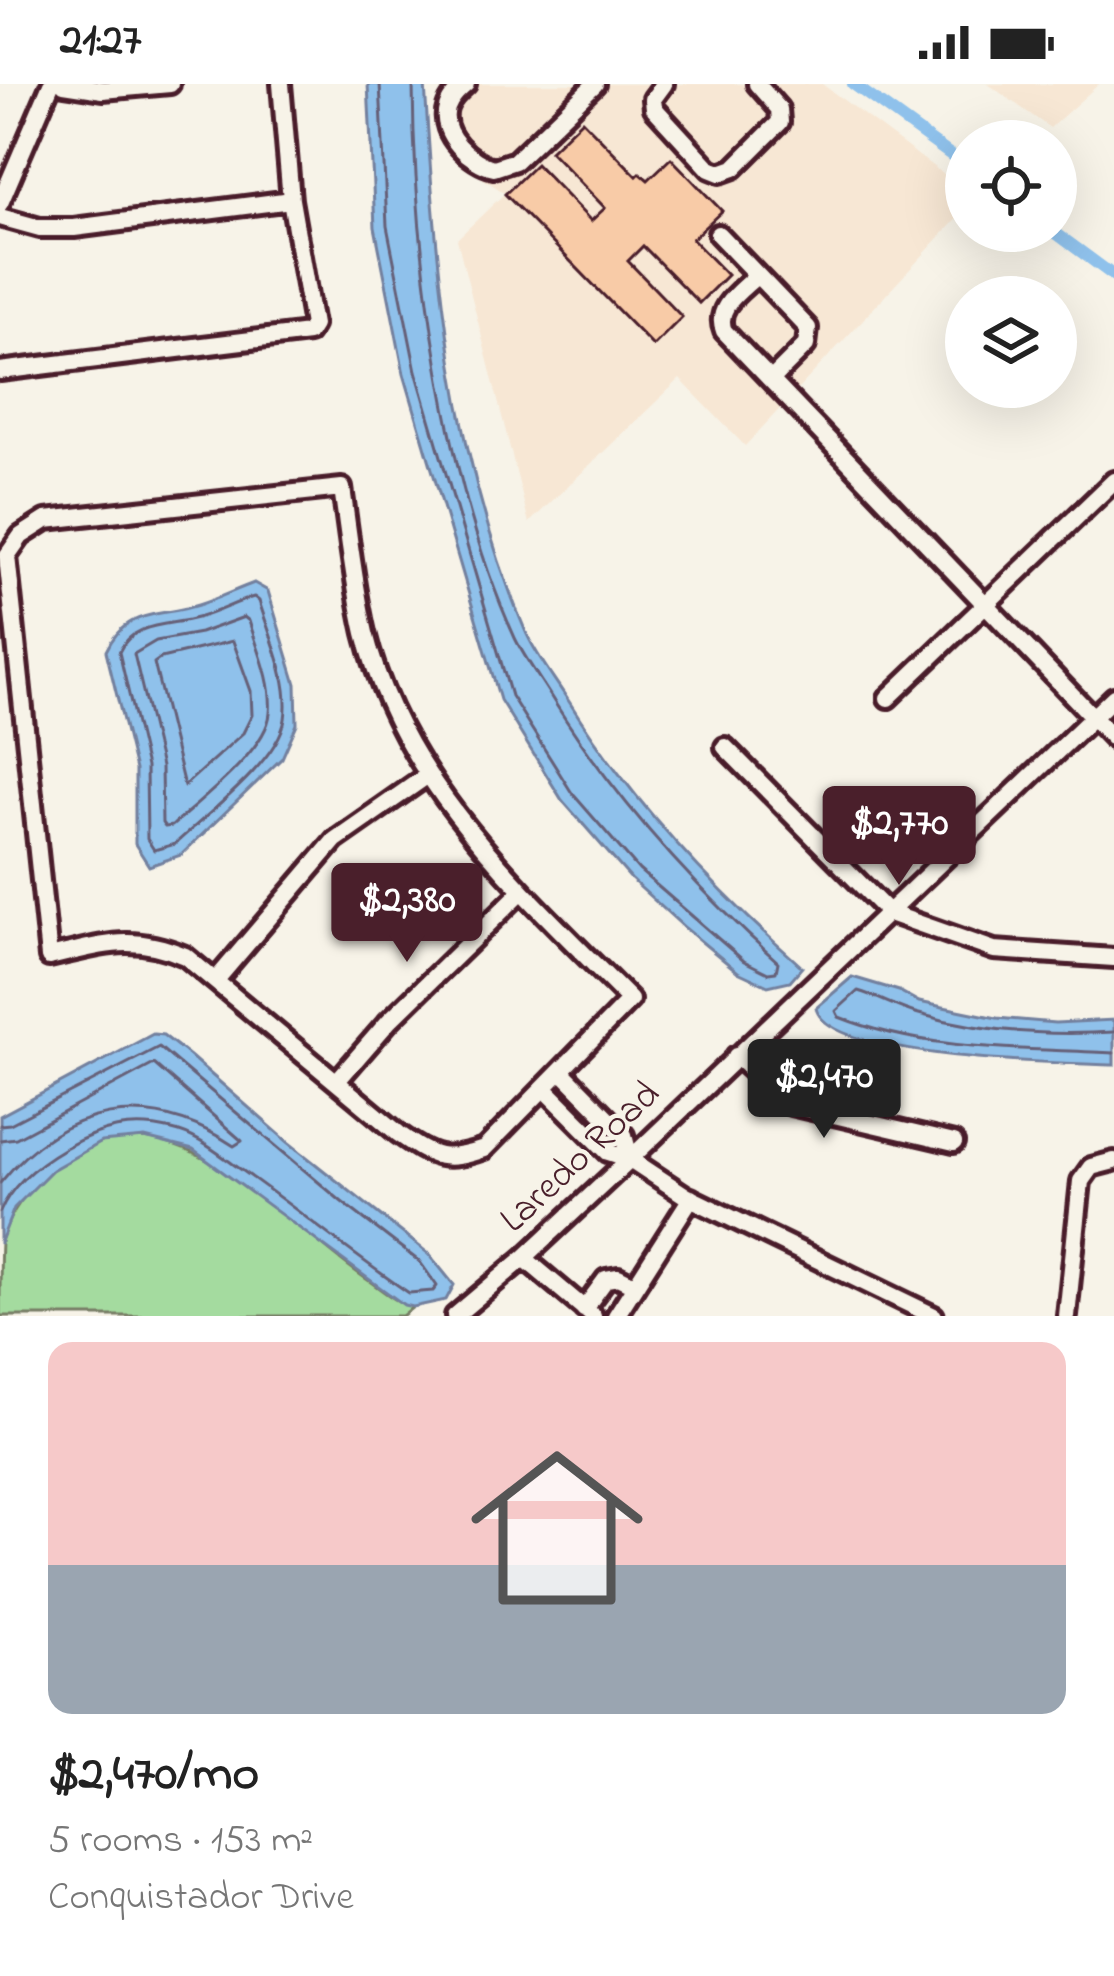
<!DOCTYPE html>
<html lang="en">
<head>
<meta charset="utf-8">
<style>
  :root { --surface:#fff; --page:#f6f6f6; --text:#222; --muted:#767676; --line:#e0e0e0; --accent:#4a1f2b }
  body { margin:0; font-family:"Indie Flower",sans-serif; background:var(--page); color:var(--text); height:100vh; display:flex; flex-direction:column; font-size:45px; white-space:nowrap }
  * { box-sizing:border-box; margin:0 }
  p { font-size:39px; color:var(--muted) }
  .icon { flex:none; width:66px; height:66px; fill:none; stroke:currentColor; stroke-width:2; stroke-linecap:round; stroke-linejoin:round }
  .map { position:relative; height:1232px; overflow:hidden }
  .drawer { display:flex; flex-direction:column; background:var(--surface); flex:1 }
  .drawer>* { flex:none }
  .fabs { position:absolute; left:945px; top:36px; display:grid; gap:24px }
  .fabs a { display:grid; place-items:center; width:132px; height:132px; border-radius:50%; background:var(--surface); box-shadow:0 12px 48px #0002; font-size:60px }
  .price { position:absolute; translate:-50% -102px; padding:0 27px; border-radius:12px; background:var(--accent); color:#fff; font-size:39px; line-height:78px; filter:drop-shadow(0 3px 6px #0008) }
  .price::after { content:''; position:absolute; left:50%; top:72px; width:36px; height:27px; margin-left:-18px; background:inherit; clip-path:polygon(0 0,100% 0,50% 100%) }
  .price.selected { background:#222; color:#fff }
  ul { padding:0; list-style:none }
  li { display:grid; align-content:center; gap:24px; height:636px; padding:0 48px }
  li+li { border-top:3px solid var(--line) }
  li span { display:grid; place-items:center; height:372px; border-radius:24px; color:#555 }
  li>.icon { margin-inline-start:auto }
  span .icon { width:216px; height:216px; fill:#fffc; stroke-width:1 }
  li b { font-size:51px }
  .status { display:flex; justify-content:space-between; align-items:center; height:84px; padding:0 60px; background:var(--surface); direction:ltr }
  .status svg { height:33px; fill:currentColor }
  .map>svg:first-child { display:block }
  .built { fill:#f7e7d4 }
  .green { fill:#a4db9f; stroke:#777d65; stroke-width:3 }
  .water { fill:#8fc1eb; stroke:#73809e; stroke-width:3 }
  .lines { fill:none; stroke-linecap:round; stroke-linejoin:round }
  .shore { stroke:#666078; stroke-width:3 }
  .canal { stroke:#8fc1eb; stroke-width:12 }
  .building { fill:#f8cba7; stroke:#4a1f2b; stroke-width:3 }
  .minor-casing { stroke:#4a1f2b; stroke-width:26 }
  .minor { stroke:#f7f3e8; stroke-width:16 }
  .labels { text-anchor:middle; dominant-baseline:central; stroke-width:9; stroke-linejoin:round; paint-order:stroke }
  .street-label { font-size:39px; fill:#4a1f2b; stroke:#f7f3e8 }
</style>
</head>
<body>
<div class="status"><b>21:27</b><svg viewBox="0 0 49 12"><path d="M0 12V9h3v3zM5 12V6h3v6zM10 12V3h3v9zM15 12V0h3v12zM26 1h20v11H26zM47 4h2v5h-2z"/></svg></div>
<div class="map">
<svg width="1114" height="1232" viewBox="0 0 1114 1232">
  <rect width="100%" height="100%" fill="#f7f3e8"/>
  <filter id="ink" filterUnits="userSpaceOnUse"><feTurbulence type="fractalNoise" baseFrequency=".00833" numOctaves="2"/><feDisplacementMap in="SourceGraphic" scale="24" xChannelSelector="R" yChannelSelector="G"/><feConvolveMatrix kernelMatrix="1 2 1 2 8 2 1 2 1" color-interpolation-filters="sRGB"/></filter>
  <g filter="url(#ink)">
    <path class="built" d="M456 0H822L966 107V125L745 362 680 295 529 439 457 155 505 109 468 85 438 46 441 19Z
      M988 0H1099L1050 44Z"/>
    <path class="green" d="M144 1054C227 1066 298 1147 365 1194 380 1204 396 1219 413 1223L402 1232H0C0 1209 0 1179 1 1157 14 1111 55 1076 98 1059 111 1054 130 1055 144 1054Z"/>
    <path class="water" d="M368 0H425C436 187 451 371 525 546 535 570 554 594 568 616 632 718 712 803 802 883L790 897 768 902 738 888 685 844 631 795 562 716 500 616 404 290 375 143Z
      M254 499 268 507 296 600 297 640 282 674 181 771 149 782 135 760V686L106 567C127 523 158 534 198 521 217 515 235 506 254 499Z
      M852 893 899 907 919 918 997 934 1055 939 1114 936V981C1066 979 827 976 816 924Z
      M153 950 163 951 190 972 288 1058 429 1170 454 1201 446 1216 413 1223 404 1221 193 1066 145 1054 101 1058 52 1086 14 1124 0 1160V1032Z"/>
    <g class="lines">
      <path class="shore" d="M380 0 387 142 416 287 511 612 572 709 639 786 744 877 768 889 776 888 778 878C691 800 615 715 553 616 541 596 525 575 515 554 444 399 414 170 413 0
        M254 513 259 517C270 553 291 597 285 635 279 676 206 731 175 760L154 766 147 755 146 683 119 568C134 537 169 542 197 534 217 529 235 518 254 513Z
        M244 533 249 537C258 566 273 598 270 629 267 666 199 717 172 742L165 743 162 739 161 683 134 570 156 557 200 549Z
        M233 557 251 607 252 631 243 649 184 702 154 579 161 574Z
        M1114 948C1049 952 982 948 919 930 899 925 879 913 858 907L836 927 839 933C927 968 1022 964 1114 969
        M0 1041 10 1040 159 963 342 1118 420 1178 437 1202 433 1207 409 1209C350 1169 295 1123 236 1082 216 1068 196 1051 172 1046 132 1036 100 1044 65 1064 39 1079 12 1099 0 1128
        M0 1056 16 1054 154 980 242 1057 234 1062C150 1006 64 1020 0 1099"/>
      <path class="canal" d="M853 0 966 82
        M1053 147 1114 192"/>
    </g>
    <path class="building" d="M582 36 637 92 640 89 648 96 671 74 722 127 692 155 727 191 699 219 643 162 628 177 682 233 653 262 505 110 536 80 591 137 605 124 550 67Z"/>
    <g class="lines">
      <g class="minor-casing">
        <path id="minor" d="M64 0 103 6 170 0
          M466 0C458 7 450 14 447 24 439 50 471 79 494 84L515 77 595 0
          M664 0 653 15 654 24 710 85 720 89 734 84 780 38 779 25 757 0
          M0 119 51 0
          M0 133 40 144H74L291 116
          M718 150 808 244 806 261 771 296
          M757 191C741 207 714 223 724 247L1114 655
          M0 287 308 249 313 241 291 116 281 0
          M342 404C349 452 354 501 365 549 402 701 524 809 630 916L484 1065C444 1079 433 1074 399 1050L185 872C130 849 105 861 49 873L7 472 21 452 46 436Z
          M888 614 1114 397
          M725 663 889 829 994 866 1114 874
          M216 896 335 756 428 691
          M736 972 791 1021 954 1059
          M561 987 624 1051 630 1075
          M337 997 389 937 522 807
          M544 1004 608 1068 630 1075 686 1112 934 1232
          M524 1174 593 1232
          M584 1225 606 1195 618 1193 634 1201
          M455 1232 524 1174 630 1075 1114 613
          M616 1232 691 1114
          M1067 1232 1081 1097 1091 1083 1114 1077"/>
      </g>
      <use href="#minor" class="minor"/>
    </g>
  </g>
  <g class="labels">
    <g class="street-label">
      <text transform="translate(581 1074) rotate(-43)">Laredo Road</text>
    </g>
  </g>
</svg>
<div class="fabs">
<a><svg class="icon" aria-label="locate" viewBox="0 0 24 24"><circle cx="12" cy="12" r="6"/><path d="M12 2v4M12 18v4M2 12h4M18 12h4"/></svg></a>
<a><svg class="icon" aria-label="layers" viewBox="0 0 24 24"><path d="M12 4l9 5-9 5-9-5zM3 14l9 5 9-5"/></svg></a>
</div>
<b class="price" style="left:899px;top:804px">$2,770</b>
<b class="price" style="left:407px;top:881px">$2,380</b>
<b class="price selected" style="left:824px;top:1057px">$2,470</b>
</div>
<section class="drawer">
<ul>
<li><span style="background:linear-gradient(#f6c9c9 60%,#9aa5b1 0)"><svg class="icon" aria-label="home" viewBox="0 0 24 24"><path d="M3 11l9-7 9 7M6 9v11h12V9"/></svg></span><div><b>$2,470/mo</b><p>5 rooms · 153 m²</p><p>Conquistador Drive</p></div></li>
</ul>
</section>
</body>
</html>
